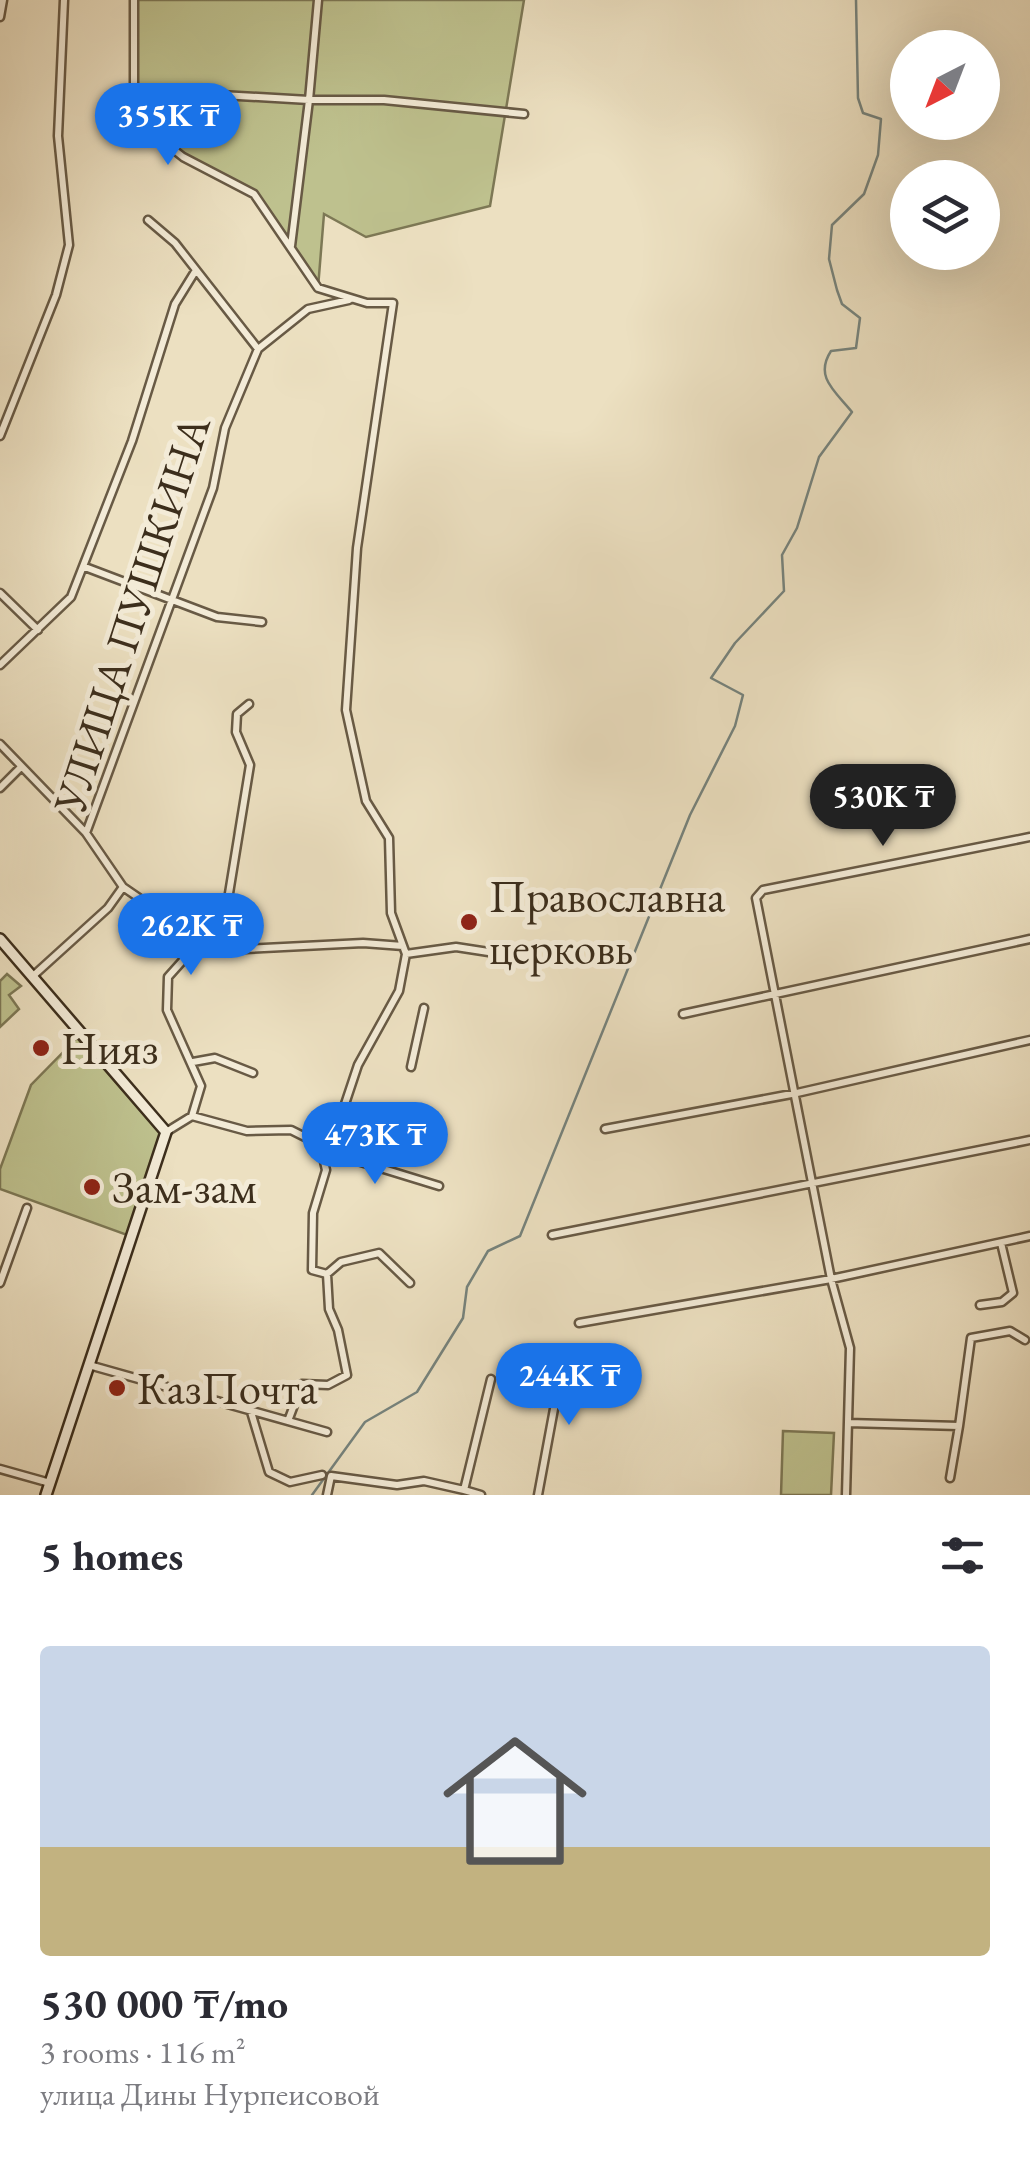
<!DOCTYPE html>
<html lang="en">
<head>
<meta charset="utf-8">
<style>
  :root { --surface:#fff; --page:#f2f2f3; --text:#2b2b33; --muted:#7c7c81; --line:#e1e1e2; --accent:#1a73e8 }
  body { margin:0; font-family:"EB Garamond",serif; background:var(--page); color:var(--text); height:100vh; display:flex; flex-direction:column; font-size:38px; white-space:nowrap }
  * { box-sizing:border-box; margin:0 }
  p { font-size:32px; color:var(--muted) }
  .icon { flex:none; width:55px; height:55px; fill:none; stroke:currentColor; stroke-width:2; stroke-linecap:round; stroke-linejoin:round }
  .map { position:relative; height:1495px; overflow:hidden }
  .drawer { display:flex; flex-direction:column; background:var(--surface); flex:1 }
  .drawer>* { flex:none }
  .needle { width:65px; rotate:222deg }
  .buttons { position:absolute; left:890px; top:30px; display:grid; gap:20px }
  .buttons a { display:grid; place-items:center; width:110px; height:110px; border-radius:50%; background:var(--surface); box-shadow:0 10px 40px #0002; font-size:50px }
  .price { position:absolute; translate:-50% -85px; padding:0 22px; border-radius:35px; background:var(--accent); color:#fff; font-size:32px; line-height:65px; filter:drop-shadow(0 2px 5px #0008) }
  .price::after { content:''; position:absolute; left:50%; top:60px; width:30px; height:22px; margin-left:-15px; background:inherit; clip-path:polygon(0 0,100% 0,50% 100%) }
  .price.active { background:#222; color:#fff }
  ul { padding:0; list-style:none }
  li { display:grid; align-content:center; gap:20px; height:530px; padding:0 40px }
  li+li { border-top:2px solid var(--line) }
  li span { display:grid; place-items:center; height:310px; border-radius:10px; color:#555 }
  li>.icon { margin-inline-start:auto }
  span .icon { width:180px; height:180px; fill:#fffc; stroke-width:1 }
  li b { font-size:42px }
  h2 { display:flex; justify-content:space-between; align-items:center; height:120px; padding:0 40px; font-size:42px }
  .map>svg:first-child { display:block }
  .green { fill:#bec18e; stroke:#7d7855; stroke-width:2.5 }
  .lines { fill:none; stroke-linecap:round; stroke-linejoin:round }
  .stream { stroke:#76837d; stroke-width:2.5 }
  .street-casing { stroke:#685a45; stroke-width:11 }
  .secondary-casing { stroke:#3c2e1c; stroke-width:14 }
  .street { stroke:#f3ebd7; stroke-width:6 }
  .secondary { stroke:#f3ebd7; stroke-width:9 }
  .poi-dot { fill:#8f2418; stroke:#f3ebd7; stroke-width:4 }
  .labels { text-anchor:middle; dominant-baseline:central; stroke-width:10; stroke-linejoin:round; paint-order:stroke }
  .street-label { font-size:45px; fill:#3c2e1c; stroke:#f3ebd7 }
  .poi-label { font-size:45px; fill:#3c2e1c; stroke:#f3ebd7; text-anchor:start }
</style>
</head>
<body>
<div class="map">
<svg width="1030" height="1495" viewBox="0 0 1030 1495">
  <rect width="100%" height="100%" fill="#ece0c1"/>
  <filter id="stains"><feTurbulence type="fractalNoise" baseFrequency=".002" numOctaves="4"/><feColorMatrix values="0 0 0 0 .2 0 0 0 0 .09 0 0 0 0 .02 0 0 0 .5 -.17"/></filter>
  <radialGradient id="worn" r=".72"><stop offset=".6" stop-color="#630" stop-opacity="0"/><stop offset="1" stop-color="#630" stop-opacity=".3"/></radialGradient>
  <path class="green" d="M134 0H524L490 206 366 237 324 214 318 288 254 194 183 157 134 118Z
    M7 974 21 986 9 995 19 1009 0 1027V981Z
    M77 1038 162 1135 127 1235 0 1189V1169L31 1085Z
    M783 1431 834 1433 831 1495H781Z"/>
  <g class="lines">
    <path class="stream" d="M312 1495 365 1422 417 1392 463 1318 467 1287 488 1251 520 1236 690 815 735 726 743 695 711 678 735 643 784 591 782 555 797 528 819 457 852 412C835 391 814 377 831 351L856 348 860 318 842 304 837 290 829 259 832 225 864 194 878 155 881 119 863 113 858 98 856 0"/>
    <g class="street-casing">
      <path id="street" d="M134 0V118L183 157 254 194 318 288 367 303H393L357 548 346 710 366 801 389 838 391 913 406 954 399 991 358 1065 342 1113 326 1134 309 1139 291 1130 247 1131 192 1116 166 1132
        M0 17 3 0
        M134 90 309 100 318 0
        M148 220 175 243 258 349
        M291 246 309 100H384L524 114
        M0 436 56 295 69 245 58 136 64 0
        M85 567 217 617 262 622
        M0 593 38 630
        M0 665 71 597 132 441 175 304 196 270
        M0 744 86 833
        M0 788 21 767
        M123 887 190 933 194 948 168 977 167 1010 201 1086 192 1116
        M190 933 215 940 226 950 363 943 403 946
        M215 940 223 930 250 765 236 732 237 714 249 704
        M406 954 456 947 508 955 525 949
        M33 976 108 908 123 887 86 833 213 488 225 428 258 349 308 309 349 300
        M683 1014 1030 939
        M193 1062 215 1058 253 1073
        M411 1067 424 1008
        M605 1129 797 1093 1030 1040
        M325 1151 439 1186
        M552 1235 1030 1140
        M327 1274 341 1262 379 1253 410 1283
        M0 1283 27 1208
        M980 1305 1002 1302 1013 1293 1001 1243
        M579 1323 831 1279 1030 1236
        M89 1365 327 1432
        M251 1412 269 1472 290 1482 322 1475
        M288 1421 302 1384 328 1385 347 1375 338 1330 329 1309 327 1274 312 1270 313 1213 326 1170 318 1136
        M848 1423 959 1426 950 1478
        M959 1426 971 1338 1010 1331 1025 1340
        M0 1469 50 1483
        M327 1495 331 1476 397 1485 424 1481 464 1490
        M481 1495 464 1490 491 1379
        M538 1495 564 1355
        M846 1495 850 1348 831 1279 756 898 763 890 1030 837"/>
    </g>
    <g class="secondary-casing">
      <path id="secondary" d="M0 939 166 1132 46 1495"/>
    </g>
    <use href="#street" class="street"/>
    <use href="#secondary" class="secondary"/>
  </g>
  <g class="poi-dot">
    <circle cx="469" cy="922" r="10"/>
    <circle cx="41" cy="1048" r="10"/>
    <circle cx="92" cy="1187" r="10"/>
    <circle cx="117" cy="1388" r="10"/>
  </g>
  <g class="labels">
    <g class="street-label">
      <text transform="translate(131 614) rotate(-72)">УЛИЦА ПУШКИНА</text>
    </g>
    <g class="poi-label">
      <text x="489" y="896">Православна<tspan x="489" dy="52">церковь</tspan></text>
      <text x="61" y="1048">Нияз</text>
      <text x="112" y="1187">Зам-зам</text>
      <text x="137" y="1388">КазПочта</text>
    </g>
  </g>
  <rect width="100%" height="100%" filter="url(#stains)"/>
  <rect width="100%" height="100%" fill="url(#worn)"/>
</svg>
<div class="buttons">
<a><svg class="needle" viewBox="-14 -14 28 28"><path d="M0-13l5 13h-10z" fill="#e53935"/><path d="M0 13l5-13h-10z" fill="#7c7c81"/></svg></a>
<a><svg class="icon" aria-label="layers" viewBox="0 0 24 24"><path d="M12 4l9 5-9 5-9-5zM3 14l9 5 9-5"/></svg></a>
</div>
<b class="price" style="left:168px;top:168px">355K ₸</b>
<b class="price active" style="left:883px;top:849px">530K ₸</b>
<b class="price" style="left:191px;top:978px">262K ₸</b>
<b class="price" style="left:375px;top:1187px">473K ₸</b>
<b class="price" style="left:569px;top:1428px">244K ₸</b>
</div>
<section class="drawer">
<h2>5 homes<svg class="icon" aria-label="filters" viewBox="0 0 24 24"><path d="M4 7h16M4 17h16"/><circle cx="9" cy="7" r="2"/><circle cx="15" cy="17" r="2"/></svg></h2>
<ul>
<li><span style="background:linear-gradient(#c9d6e8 65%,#c2b280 0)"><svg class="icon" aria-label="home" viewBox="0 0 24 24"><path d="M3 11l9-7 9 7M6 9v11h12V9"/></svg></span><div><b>530 000 ₸/mo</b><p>3 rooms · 116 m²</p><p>улица Дины Нурпеисовой</p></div></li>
</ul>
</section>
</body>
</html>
